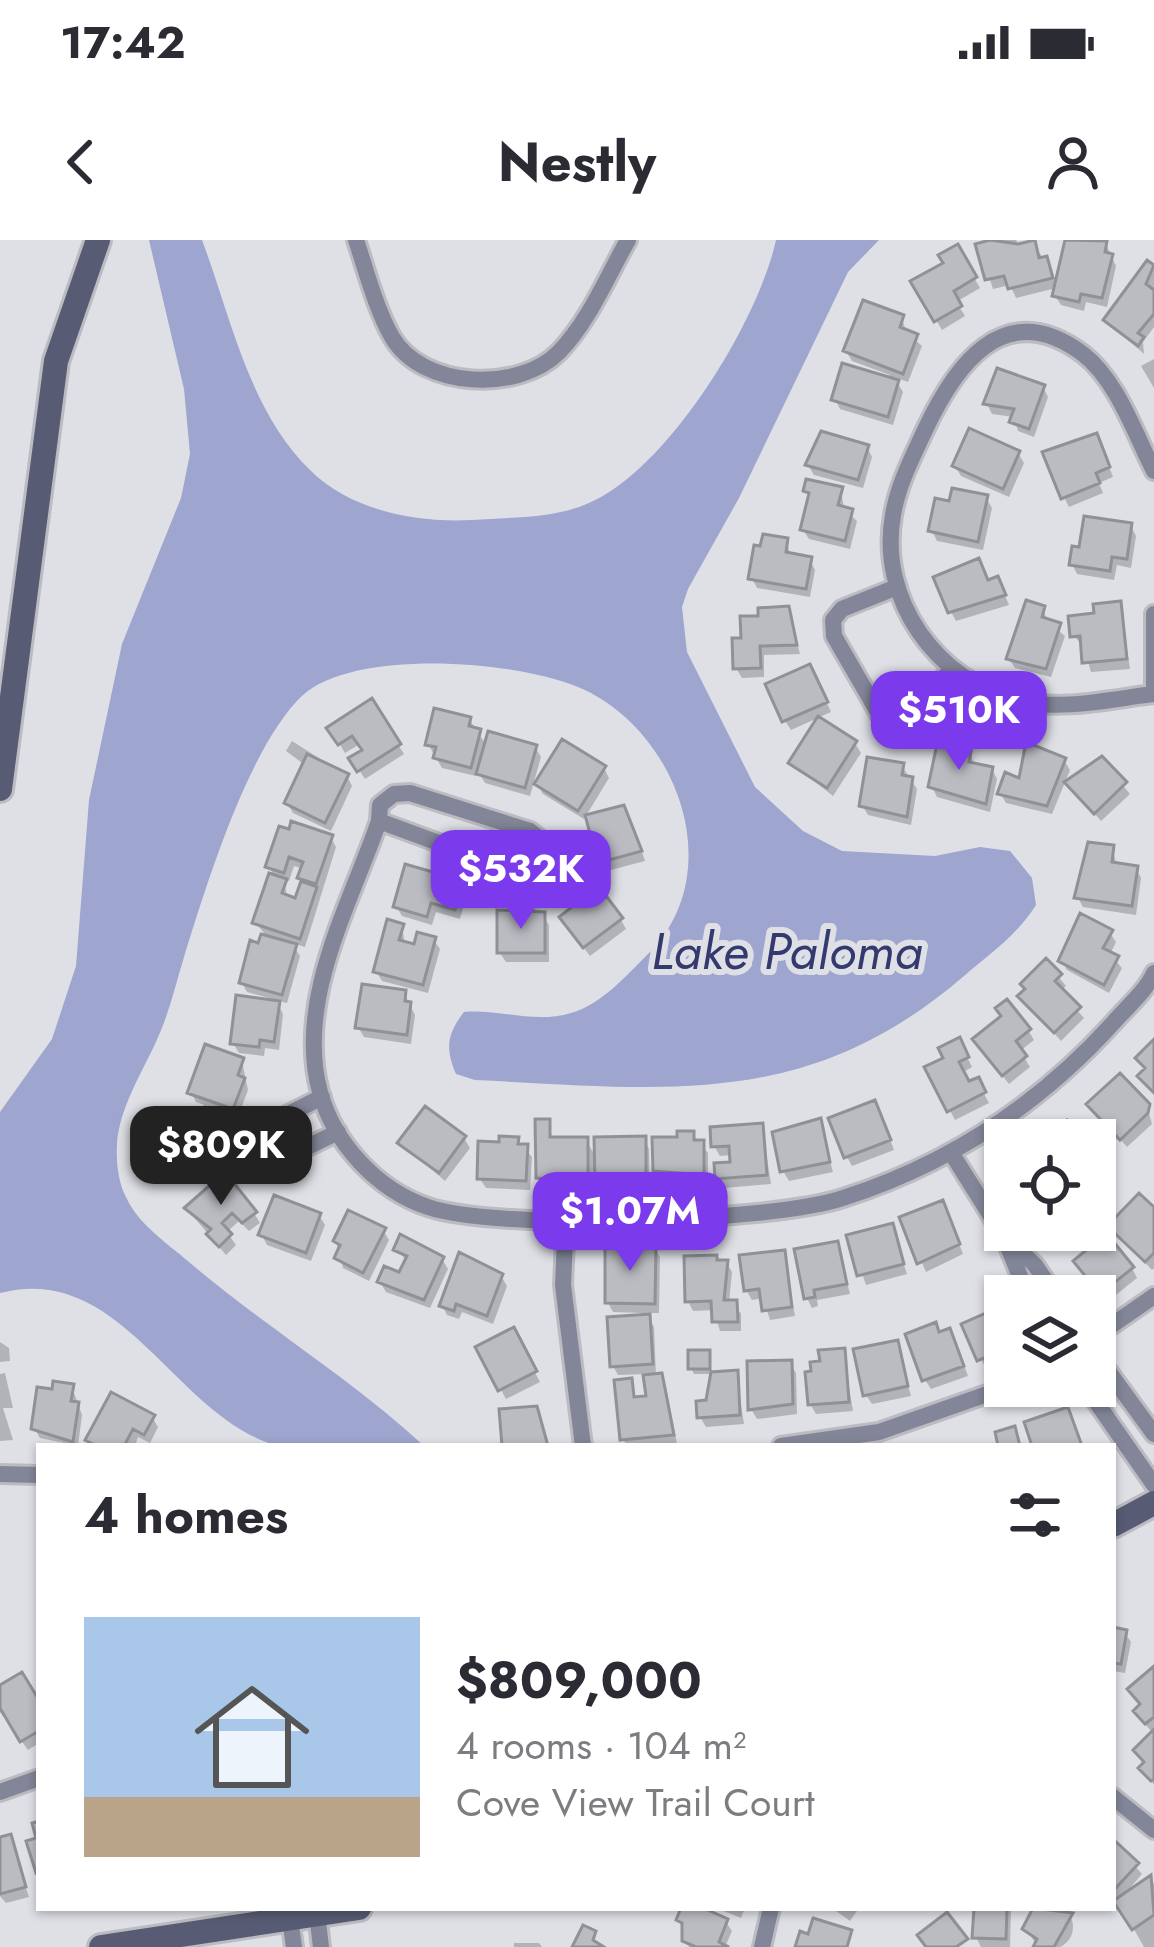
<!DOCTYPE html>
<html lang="en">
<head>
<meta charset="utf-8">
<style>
  :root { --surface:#fff; --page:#f7f7f7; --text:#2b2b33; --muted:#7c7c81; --line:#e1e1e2; --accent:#7c3aed }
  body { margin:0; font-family:Jost,sans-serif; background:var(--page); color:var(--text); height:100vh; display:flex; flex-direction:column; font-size:45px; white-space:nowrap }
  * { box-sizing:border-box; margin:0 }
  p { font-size:39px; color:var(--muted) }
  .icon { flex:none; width:66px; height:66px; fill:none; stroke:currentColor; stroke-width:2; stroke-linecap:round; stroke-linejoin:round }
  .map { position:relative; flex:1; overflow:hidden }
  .sheet { position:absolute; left:36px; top:1203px; width:1080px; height:468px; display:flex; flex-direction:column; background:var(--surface); border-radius:0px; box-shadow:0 3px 9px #0004 }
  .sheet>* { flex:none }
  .controls { position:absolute; left:984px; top:879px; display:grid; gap:24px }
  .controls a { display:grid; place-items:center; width:132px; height:132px; border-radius:0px; background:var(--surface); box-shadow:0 3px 9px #0004; font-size:60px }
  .price { position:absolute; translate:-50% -102px; padding:0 27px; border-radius:24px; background:var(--accent); color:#fff; font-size:39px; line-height:78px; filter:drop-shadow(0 3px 6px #0008) }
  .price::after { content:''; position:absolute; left:50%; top:72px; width:36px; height:27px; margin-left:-18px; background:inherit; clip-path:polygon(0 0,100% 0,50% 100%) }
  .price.current { background:#222; color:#fff }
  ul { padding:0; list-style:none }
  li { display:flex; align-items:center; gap:36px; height:300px; padding:0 48px }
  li+li { border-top:3px solid var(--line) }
  li span { display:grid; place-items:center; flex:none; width:336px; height:240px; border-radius:0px; color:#555 }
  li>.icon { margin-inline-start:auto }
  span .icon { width:144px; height:144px; fill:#fffc; stroke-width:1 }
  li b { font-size:51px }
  h2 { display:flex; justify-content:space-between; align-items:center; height:144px; padding:0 48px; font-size:51px }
  .status { display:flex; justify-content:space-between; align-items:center; height:84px; padding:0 60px; background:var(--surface); direction:ltr }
  .status svg { height:33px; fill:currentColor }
  header { display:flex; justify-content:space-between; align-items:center; height:156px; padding:0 48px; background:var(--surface); font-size:54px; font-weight:700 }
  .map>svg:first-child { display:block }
  .water { fill:#9ea5ce }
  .shadow { fill:#0003; fill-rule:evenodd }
  .building { fill:#bbbcc2; stroke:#909197; stroke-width:3 }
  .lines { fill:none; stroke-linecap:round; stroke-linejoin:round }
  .street-casing { stroke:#bbbbc1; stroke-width:22 }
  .secondary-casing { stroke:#bbbbc1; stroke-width:30 }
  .street { stroke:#838698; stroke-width:16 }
  .secondary { stroke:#575c74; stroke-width:24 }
  .labels { text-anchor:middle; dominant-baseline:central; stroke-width:12; stroke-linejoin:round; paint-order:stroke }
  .water-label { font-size:51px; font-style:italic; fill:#353a6e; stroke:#dfe0e6 }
</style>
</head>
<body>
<div class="status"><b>17:42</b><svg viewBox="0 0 49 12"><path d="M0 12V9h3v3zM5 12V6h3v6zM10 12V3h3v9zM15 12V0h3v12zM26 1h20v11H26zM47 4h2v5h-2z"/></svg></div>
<header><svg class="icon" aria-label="back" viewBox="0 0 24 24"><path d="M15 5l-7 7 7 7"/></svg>Nestly<svg class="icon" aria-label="person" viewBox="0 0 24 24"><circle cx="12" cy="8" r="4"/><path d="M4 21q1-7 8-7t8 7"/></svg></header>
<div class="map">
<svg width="1154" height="1707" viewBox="0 0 1154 1707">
  <rect width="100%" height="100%" fill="#dfe0e6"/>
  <path class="water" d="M149 0H202C231 77 249 171 310 230 351 271 417 283 472 280 511 277 553 279 589 263 668 229 758 82 776 0H879L848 32 739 258 688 349 682 367 687 412 755 547 803 591 842 611 935 616 980 607 1010 611 1032 638 1036 665C1018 694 990 714 964 736 807 871 667 849 475 840L456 834C445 808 447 794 464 772 500 769 535 784 571 773 601 765 628 734 649 713 726 635 682 502 591 453 530 420 356 407 303 455 249 505 206 646 184 717 176 743 170 770 159 795 145 828 119 867 117 904 116 921 118 942 126 957 138 984 167 1003 189 1022 264 1086 352 1139 424 1206 389 1206 307 1214 277 1206 173 1175 122 1021 0 1053V872L52 799 76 726 89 560 122 404 181 258 190 214 184 149Z"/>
  <path class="shadow" d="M1002 0H1016L1020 7 1033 4 1051 29 1056 48 1016 58 1010 45 993 49 979 6Z
    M1068 0 1106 4 1116 26 1107 67 1086 62 1084 71 1061 65 1055 56Z
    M957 8 980 48 956 62 965 76 942 90 914 43 947 24Z
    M1148 25 1154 29V87L1143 102 1144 114 1107 81Z
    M902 78 906 92 922 106 908 142 894 137 903 152 893 185 840 169 835 159 890 135 852 121 846 111Z
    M1154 119V148L1141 126Z
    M1043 147 1048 157 1034 197 1018 191 1014 177 992 174 987 164Z
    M1101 206 1113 237 1099 243 1103 253 1069 267 1064 257Z
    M867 207 872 217 863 248 814 235 808 225Z
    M1018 213 1024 223 1009 257 961 236 955 226Z
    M841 250 844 269 857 281 850 309 809 299 803 290 811 258 806 251Z
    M986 258 992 268 983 310 937 301 932 291 951 264Z
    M1131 286 1136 296 1131 328 1117 325 1114 340 1077 334 1072 324Z
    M786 301 791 316 810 320 815 330 810 357 757 348 752 338Z
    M988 343 1002 349 1009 365 956 381 951 372Z
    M1120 364 1130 429 1091 432 1083 405 1073 396Z
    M788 369 800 414 764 415V437L742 438 736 428 744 401 761 378Z
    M1043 369 1048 382 1065 396 1051 437 1015 428 1009 419Z
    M815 437 831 472 791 490 785 481Z
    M371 462 404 514 365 539 352 519 365 511 360 504 345 513 330 488Z
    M469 479 487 506 535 507 541 517 530 556 485 543 477 530 476 536 442 528 428 504Z
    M292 501 347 536 352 546 331 591 293 573 287 563 305 525 286 511Z
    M855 503 861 513 833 556 791 523Z
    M970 509 974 526 992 529 997 539 990 572 937 557 932 547Z
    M1064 520 1070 530 1052 574 1006 563 1000 553Z
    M1102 520 1130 554 1101 581 1068 543Z
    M902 526 917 549 911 585 868 575 862 565Z
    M604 528 609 538 584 579 543 554 537 544Z
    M633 585 645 621 607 631 601 621Z
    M331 598 336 607 305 707 292 703 300 716 287 763 276 760 283 774 279 810 265 808 264 816 239 813 233 803 273 759 247 752 242 743 264 693 255 682 272 632 269 626ZM294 626 304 629 297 662 288 659 283 639 289 641Z
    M1112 608 1117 626 1136 628 1141 638 1136 675 1083 667 1078 658Z
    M462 644 467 654 460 679 436 672 432 685 402 676 396 666Z
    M543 675 549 685V722H506L500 713Z
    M621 680 626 689 590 716 568 687Z
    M402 686 405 705 416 708 434 700 440 709 428 753 382 741 376 731Z
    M1110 693 1116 702 1110 714 1122 728 1109 753 1067 730 1062 721Z
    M1046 722 1066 746 1060 751 1084 778 1061 801 1021 756Z
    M404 753 415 775 411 804 364 797 358 787Z
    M1028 790 1034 800 1020 811 1030 827 1009 844 981 809Z
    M959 801 972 827 962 833 968 845 977 841 989 863 955 880 928 828 947 819Z
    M242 821 248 850 238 877 196 862 191 852Z
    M1090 865 1147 866 1152 884 1127 907Z
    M204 870 221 932 201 935 194 914 181 916 186 942 174 944 164 899 154 891Z
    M880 873 894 910 852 926 847 917Z
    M819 881 833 932 789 941 783 931Z
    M548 882 553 900H586L597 919 644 899 649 909 650 950H603L592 931V951L544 947 539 937Z
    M762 887 771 944 724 948 718 938 733 925 732 915 720 916 714 906Z
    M1087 889 1113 924 1095 938V900L1076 897Z
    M692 894 708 913V944L662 940 655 900Z
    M464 898 470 908 445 941 401 903Z
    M517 900 532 917 530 950 486 948 480 939 481 904Z
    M187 969 254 973 260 983 249 991 239 981 227 992 236 1005 226 1015Z
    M1154 971V1028L1152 1030 1111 987Z
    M947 973 963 1014 926 1032 903 978Z
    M319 975 325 985 311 1021 267 1005 262 995Z
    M891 986 907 1034 866 1045 850 997Z
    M383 990 389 1000 369 1041 343 1028 336 1001Z
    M837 1004 850 1054 817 1060 818 1066 812 1068 807 1058Z
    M654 1007 660 1017 659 1073H646L654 1087 656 1136 666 1146 677 1204 627 1206 623 1199 630 1142 637 1160 649 1159 646 1134 618 1135 613 1126 642 1073 613 1072 608 1063Z
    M396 1009 442 1019 448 1029 430 1068 386 1052 380 1042 400 1036 407 1021Z
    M783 1013 795 1076 770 1080 763 1058 752 1060 746 1050Z
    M726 1022 732 1032 729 1063 741 1073V1091H720L714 1070 693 1071 688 1061Z
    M1132 1028 1137 1038 1107 1062 1082 1031Z
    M501 1036 507 1046 493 1084 462 1072 459 1079 447 1075 442 1065Z
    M1000 1070 1005 1121 986 1129 965 1085Z
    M513 1091 540 1142 506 1159 479 1109Z
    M955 1101 968 1136 931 1149 925 1140Z
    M0 1102 9 1108 10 1121 0 1122Z
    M896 1103 911 1156 872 1164 866 1155Z
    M843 1111 853 1171 816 1174 810 1164Z
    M708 1113 712 1134H694L691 1128Z
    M790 1123 796 1133 797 1174 757 1179 751 1169Z
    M5 1133 13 1168H3L13 1200 0 1201V1134Z
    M736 1133 744 1184 706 1187 700 1177Z
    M72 1147 82 1175 78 1206 40 1198 34 1188Z
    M152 1177 158 1187 150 1203 138 1197 135 1206H92L89 1200Z
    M1113 1389 1125 1393 1131 1402 1125 1433 1113 1431Z
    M1154 1430V1545L1142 1528 1154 1494 1142 1481Z
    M0 1448 39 1465V1503L28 1510 0 1472Z
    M9 1598 29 1657 6 1663 0 1656V1600Z
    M1114 1603 1142 1634 1124 1655 1151 1639 1154 1644V1707H1144L1113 1652Z
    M1029 1687a22 22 0 1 1 44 0a22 22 0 1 1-44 0Z
    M684 1668 726 1682 732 1691 725 1707H689L679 1680Z
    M716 1668H745L741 1678Z
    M832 1668H859L850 1681Z
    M977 1668H1011L1010 1707H981L976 1697Z
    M514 1703H539L542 1707H514Z"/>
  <path class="building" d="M990 0 1018 4 1035 0 1039 18 1047 16 1053 38 1008 49 1004 36 985 40 975 4Z
    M1065 0 1107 1 1105 12 1113 14 1102 58 1081 54 1079 62 1052 56Z
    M958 4 977 37 954 51 962 66 934 82 910 41 943 23 938 15Z
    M1147 20 1154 25 1146 44 1154 50V74L1138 93 1144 97 1138 106 1103 80Z
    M863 60 904 75 900 87 918 94 903 134 843 111Z
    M842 123 899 140 888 177 831 160Z
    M997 128 1045 145 1029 189 1009 182 1014 169 983 164Z
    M969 188 1020 211 1003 249 952 226Z
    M821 191 869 205 858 240 805 225Z
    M1097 193 1110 227 1096 233 1100 243 1061 259 1042 212Z
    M806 239 843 247 838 265 853 269 845 301 800 290 809 253 803 251Z
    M952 248 988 255 978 302 928 291 935 258 949 261Z
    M1084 276 1132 283 1127 319 1112 317 1110 331 1069 325 1072 306 1079 307Z
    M763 294 788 298 786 312 812 317 806 349 748 339 754 305 760 306Z
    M979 318 988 340 998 336 1006 355 948 373 933 337Z
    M1026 360 1045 366 1042 377 1061 383 1046 429 1006 419Z
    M1121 361 1127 419 1082 423 1080 396 1070 397 1068 376 1094 373 1093 364Z
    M789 366 797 405 760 406 761 428 733 429 732 398H741L740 376H758V368Z
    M810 424 828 462 782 482 765 444Z
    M372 458 401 504 357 532 348 518 362 510 352 496 338 505 326 488Z
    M434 468 471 477 469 486 481 489 471 528 433 518 436 507 425 505Z
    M818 476 857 501 827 548 788 523Z
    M488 491 537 505 525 548 476 534Z
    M562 499 606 526 578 571 534 544Z
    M938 499 972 506 969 522 993 527 986 564 928 547Z
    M1026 502 1066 518 1047 566 997 554 1005 532 1019 538Z
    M307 514 349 534 325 583 284 563Z
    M1102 516 1127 542 1094 574 1064 542Z
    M867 517 904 523 902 535 913 537 907 577 859 566Z
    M624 565 642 611 598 623 585 575Z
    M291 581 333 595 316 644 297 638 303 622 289 617 284 633 265 627 279 586 289 589Z
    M1088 602 1114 605 1112 622 1138 626 1132 666 1074 658Z
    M405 624 464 641 455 670 431 663 427 677 393 667Z
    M269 633 287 639 282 653 295 658 301 641 317 647 300 699 252 683Z
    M597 644 623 678 583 708 559 677 577 663 572 657Z
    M497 670 545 672V713H497Z
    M1080 673 1113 690 1103 708 1119 716 1104 745 1058 721Z
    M387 679 404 684 399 700 414 704 417 692 436 697 423 745 373 732Z
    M261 694 297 704 282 755 239 743 250 700 258 703Z
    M1046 718 1062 734 1055 741 1081 767 1054 793 1017 756 1025 749 1020 744Z
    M362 744 406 750 405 761 411 762 407 795 355 788Z
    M236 755 280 761 274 802 260 800 259 807 230 804Z
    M1007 759 1031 789 1016 801 1027 816 1002 836 972 799 1001 776 995 768Z
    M960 797 969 817 959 822 969 841 979 837 986 852 947 872 924 827 943 818 938 808Z
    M1154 799V853L1137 836 1145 828 1135 818Z
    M205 804 244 818 238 835 245 838 233 869 187 853Z
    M1120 833 1150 864 1148 873 1120 900 1086 864Z
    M875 860 891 900 844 918 828 878Z
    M425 866 466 896 439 933 397 903Z
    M205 867 218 922 193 927 189 905 178 907 182 932 166 935 160 890 151 892 149 876Z
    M821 878 830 922 780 932 772 892Z
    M535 879H550V897H588V942L536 938Z
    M1067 880 1077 893 1088 884 1110 913 1095 924V900H1043Z
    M763 883 767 935 715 939 714 923 730 922 729 906 711 907 710 887Z
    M677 891H694V900H704V935L653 931 652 897H677Z
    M499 896 519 897 518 904H528L526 941 477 939 478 901 499 902Z
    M646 896V941L595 942 594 897Z
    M225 932 257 972 242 983 232 973 222 983 232 994 219 1007 206 994 211 989 184 968Z
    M1139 953 1154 967V1013L1145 1022 1107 986Z
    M274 955 321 973 306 1013 258 995Z
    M943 960 960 1004 917 1024 899 977Z
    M348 970 386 988 363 1033 334 1018 340 1005 333 1001Z
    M893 983 904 1024 857 1036 846 995Z
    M1100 985 1134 1027 1100 1054 1073 1021 1090 1007 1083 999Z
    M400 994 444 1017 424 1060 377 1042 384 1026 399 1032 407 1016 393 1010Z
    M838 1001 847 1044 814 1050 815 1057 804 1059 794 1009Z
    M605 1004H656L655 1064 605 1063Z
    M785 1010 792 1067 762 1071 759 1049 744 1051 739 1015Z
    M459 1012 503 1034 487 1076 456 1064 454 1071 439 1066Z
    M717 1015V1020H728L724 1060H737L738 1082H712L711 1061 685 1062 684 1016Z
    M1002 1066 1005 1109 977 1121 961 1084Z
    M650 1074 653 1124 610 1127 607 1077Z
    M936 1082 939 1092 950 1088 964 1126 922 1141 905 1094Z
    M514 1087 537 1131 498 1151 475 1107Z
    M898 1100 908 1146 863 1156 853 1109Z
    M845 1108 849 1162 808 1165 805 1132 811 1131 810 1122 820 1121 818 1110Z
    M688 1110H710V1129H688Z
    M792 1120 793 1164 748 1170 747 1121Z
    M738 1130 740 1175 697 1178 696 1161 706 1160 711 1132Z
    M662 1133 674 1195 620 1200 614 1140 632 1138 634 1157 646 1156 643 1135Z
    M53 1141 74 1144 71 1161 79 1162 73 1202 31 1189 37 1147 52 1149Z
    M111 1152 155 1175 144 1195 133 1189 124 1206H97L85 1200Z
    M537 1166 548 1206H502L499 1169Z
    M1068 1167 1082 1206H1032L1024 1182Z
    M1015 1186 1020 1206H998L995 1192Z
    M1113 1387 1127 1390 1121 1424 1113 1423Z
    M1154 1426V1477L1145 1484 1133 1471 1140 1464 1127 1449Z
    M22 1432 39 1460V1491L20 1502 0 1468V1445Z
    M1154 1489V1539L1151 1541 1138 1528 1144 1522 1133 1510Z
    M39 1581V1632L36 1633 26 1601 36 1598 32 1583Z
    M11 1594 26 1647 0 1654V1597Z
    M1113 1599 1139 1623 1113 1651Z
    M1151 1635 1154 1675 1132 1690 1113 1661Z
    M681 1668H703L728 1679 719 1702 729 1707H696L682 1701V1683L676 1680Z
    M974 1668H1007L1006 1699 972 1698Z
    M1033 1668 1073 1673 1054 1707H1033L1037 1699 1022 1689Z
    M947 1672 968 1699 956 1707H926L917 1695Z
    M813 1678 852 1690 847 1707H795L800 1691 808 1694Z
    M583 1685 596 1691 593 1700 604 1707H572Z"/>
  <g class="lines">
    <g class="street-casing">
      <path id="street" d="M356 0C366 30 376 69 392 97 422 149 519 153 559 112 589 81 607 37 628 0
        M1154 231C1135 194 1117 140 1083 114 1004 55 955 126 925 190 912 218 898 245 893 275 878 359 936 441 1018 461 1061 471 1111 459 1154 454
        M897 347 842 369 833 380 834 396 879 474 893 480 912 470 952 429
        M1154 374V446
        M410 553 530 591 544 602 542 627 520 633 379 581 380 565 394 554Z
        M379 581C350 665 295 761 320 852 334 903 377 950 428 967 498 991 771 982 843 958 949 924 1040 864 1114 782 1127 767 1146 751 1154 733
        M322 857 265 886 263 906 273 916H289L338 892
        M952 914 1004 997 1028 1056
        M566 978 563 1045 583 1206
        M1005 997 1035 1025 1056 1056
        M1095 1097 1154 1056
        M1095 1113 1154 1194
        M1085 1146 1154 1245
        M781 1206 879 1192 1010 1146
        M0 1234 39 1235
        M0 1552 39 1538
        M1113 1557 1154 1590
        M317 1674 321 1707
        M290 1679 294 1707
        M762 1707 771 1668"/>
    </g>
    <g class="secondary-casing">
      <path id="secondary" d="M0 549 56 121 98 0
        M1113 1285 1154 1263
        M101 1707 359 1668"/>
    </g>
    <use href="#street" class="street"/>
    <use href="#secondary" class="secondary"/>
  </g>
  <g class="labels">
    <g class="water-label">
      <text x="787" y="711">Lake Paloma</text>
    </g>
  </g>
</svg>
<div class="controls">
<a><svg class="icon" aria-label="locate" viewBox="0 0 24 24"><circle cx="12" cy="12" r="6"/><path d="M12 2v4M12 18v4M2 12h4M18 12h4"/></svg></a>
<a><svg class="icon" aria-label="layers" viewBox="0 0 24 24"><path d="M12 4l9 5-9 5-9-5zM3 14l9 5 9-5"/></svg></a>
</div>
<b class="price" style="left:959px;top:533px">$510K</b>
<b class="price" style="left:521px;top:692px">$532K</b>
<b class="price current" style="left:221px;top:968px">$809K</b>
<b class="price" style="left:630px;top:1034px">$1.07M</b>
<section class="sheet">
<h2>4 homes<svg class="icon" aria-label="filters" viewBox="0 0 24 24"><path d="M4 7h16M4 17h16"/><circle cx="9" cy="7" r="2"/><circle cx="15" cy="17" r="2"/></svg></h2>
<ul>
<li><span style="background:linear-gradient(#a9c7e8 75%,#b9a48a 0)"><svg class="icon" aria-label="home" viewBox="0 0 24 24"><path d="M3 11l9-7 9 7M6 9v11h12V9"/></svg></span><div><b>$809,000</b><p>4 rooms · 104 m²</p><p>Cove View Trail Court</p></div></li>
</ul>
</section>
</div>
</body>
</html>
